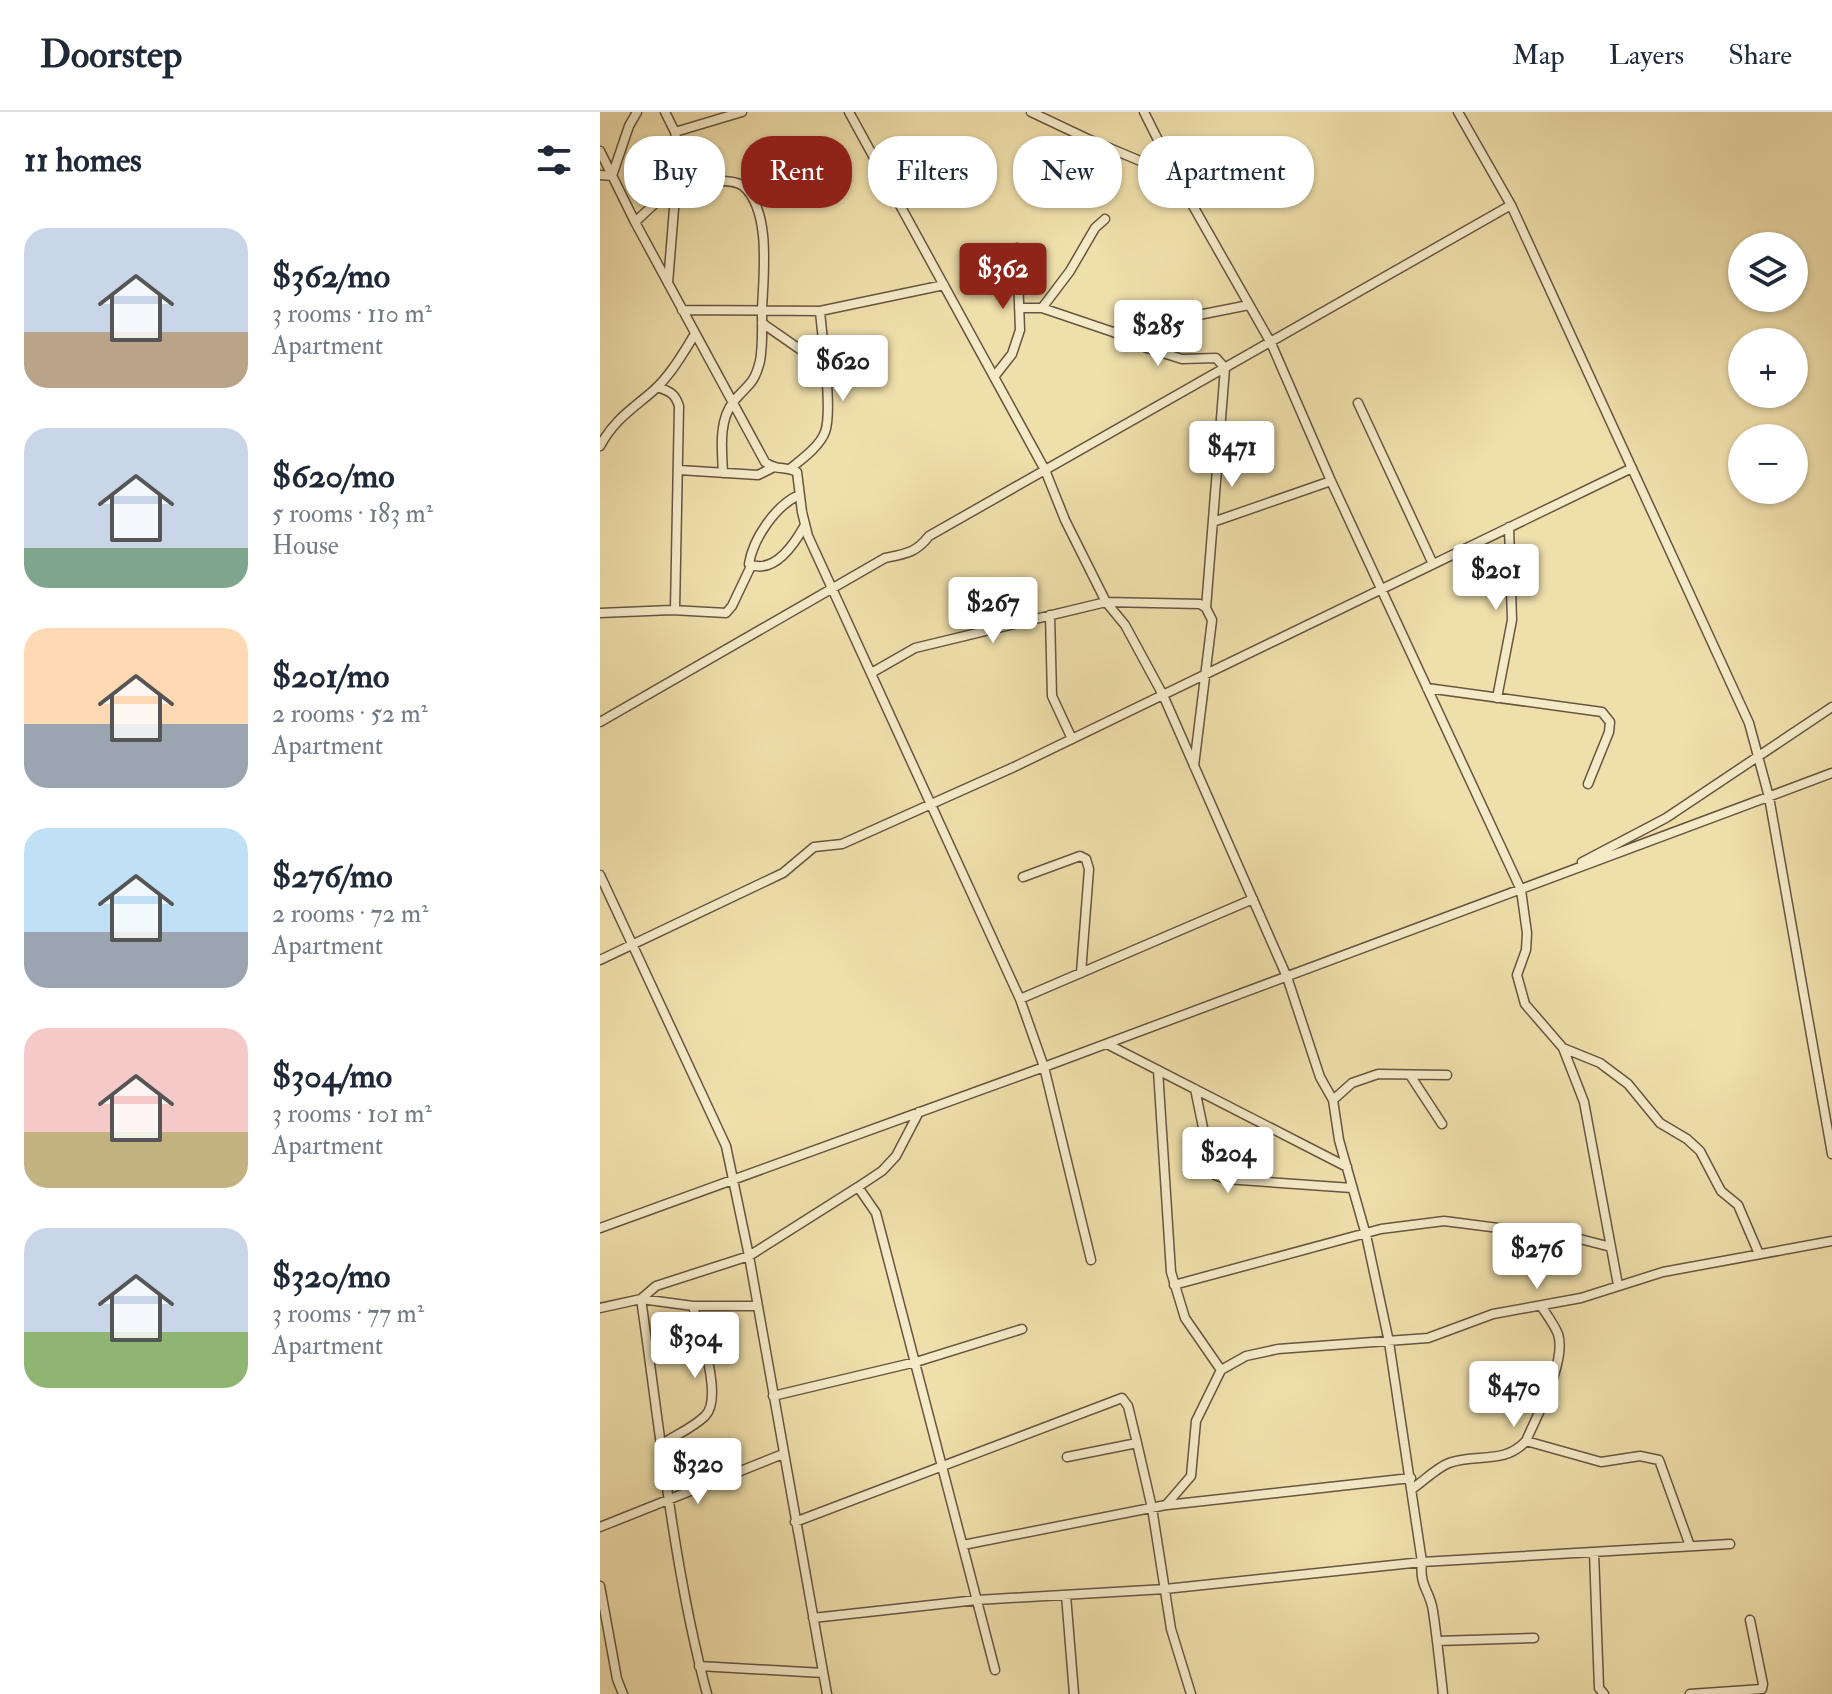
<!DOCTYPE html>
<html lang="en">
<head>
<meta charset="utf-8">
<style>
  :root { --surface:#fff; --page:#f2f2f3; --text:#1f2937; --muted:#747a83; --line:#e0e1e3; --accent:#8f2418 }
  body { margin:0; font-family:"IM FELL Double Pica",serif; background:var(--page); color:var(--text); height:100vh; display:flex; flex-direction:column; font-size:30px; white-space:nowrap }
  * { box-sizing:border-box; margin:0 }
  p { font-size:26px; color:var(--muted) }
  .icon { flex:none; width:44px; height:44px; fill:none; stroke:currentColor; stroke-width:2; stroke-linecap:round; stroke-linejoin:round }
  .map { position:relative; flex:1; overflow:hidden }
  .sheet { display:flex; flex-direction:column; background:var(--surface); width:600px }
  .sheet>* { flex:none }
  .top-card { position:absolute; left:24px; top:24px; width:760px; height:72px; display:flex; gap:16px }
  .controls { position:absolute; left:1128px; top:120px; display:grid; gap:16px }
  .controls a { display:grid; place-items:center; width:80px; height:80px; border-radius:50%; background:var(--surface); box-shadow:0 2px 6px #0004; font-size:40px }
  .price { position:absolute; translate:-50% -68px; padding:0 18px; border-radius:8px; background:#fff; color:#222; font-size:26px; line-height:52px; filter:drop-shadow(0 2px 4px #0008) }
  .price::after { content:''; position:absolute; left:50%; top:48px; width:24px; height:18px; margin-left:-12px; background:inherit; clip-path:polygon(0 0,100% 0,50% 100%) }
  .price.active { background:var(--accent); color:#fff }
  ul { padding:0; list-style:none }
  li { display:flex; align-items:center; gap:24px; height:200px; padding:0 24px }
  li span { display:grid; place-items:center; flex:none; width:224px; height:160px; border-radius:24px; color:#555 }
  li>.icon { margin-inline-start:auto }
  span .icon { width:96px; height:96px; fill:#fffc; stroke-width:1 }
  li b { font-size:34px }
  h2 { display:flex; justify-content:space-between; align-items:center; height:96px; padding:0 24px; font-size:34px }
  .chip { padding:0 28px; border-radius:32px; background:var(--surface); box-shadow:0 2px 6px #0004; font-size:28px; line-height:72px }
  .chip.active { background:var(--accent); color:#fff }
  header { display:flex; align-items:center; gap:48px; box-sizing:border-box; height:112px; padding:0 40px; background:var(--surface); border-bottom:2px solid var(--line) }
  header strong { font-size:38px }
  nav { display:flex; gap:44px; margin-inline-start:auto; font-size:28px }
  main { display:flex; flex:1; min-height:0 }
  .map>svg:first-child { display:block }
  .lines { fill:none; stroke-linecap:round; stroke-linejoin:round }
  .minor-casing { stroke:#665640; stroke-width:11 }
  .minor { stroke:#f5eac8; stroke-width:8 }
</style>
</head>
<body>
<header>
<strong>Doorstep</strong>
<nav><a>Map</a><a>Layers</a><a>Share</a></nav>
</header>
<main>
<section class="sheet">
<h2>11 homes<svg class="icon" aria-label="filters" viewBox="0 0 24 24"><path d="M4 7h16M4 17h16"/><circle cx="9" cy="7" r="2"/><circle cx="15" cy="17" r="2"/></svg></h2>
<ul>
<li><span style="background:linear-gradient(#c9d6e8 65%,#b9a48a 0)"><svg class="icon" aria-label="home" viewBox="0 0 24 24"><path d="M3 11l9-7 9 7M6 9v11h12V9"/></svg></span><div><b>$362/mo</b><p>3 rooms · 110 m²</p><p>Apartment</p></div></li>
<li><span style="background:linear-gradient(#c9d6e8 75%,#7fa58c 0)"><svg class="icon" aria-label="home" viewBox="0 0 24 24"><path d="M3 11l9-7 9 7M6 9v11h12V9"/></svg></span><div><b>$620/mo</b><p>5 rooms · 183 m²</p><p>House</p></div></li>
<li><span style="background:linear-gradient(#ffd9b3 60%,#9aa5b1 0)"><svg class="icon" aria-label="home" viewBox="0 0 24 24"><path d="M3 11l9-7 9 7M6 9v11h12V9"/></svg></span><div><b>$201/mo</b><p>2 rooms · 52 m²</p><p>Apartment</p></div></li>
<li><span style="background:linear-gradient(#bfe0f5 65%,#9aa5b1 0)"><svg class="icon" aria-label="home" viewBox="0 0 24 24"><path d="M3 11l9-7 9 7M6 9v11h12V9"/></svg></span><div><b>$276/mo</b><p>2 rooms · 72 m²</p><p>Apartment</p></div></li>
<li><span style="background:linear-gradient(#f6c9c9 65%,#c2b280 0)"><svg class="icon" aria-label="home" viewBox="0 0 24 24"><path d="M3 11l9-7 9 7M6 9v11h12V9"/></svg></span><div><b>$304/mo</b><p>3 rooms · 101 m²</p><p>Apartment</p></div></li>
<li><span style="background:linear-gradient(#c9d6e8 65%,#8fb573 0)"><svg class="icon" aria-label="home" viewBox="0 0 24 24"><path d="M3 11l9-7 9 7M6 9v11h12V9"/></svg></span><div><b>$320/mo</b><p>3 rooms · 77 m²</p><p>Apartment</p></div></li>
</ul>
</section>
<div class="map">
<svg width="1232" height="1582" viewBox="0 0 1232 1582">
  <rect width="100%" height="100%" fill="#efdfab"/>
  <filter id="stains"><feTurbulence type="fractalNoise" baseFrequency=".0025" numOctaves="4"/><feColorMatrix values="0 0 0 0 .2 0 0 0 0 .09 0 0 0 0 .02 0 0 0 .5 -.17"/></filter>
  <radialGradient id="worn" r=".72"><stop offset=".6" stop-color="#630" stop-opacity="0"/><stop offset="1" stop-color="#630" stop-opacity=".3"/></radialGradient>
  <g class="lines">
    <g class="minor-casing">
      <path id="minor" d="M65 0 75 20
        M249 0 445 358 465 408 506 490 525 513 563 583 687 865 720 965 733 988 739 1028 766 1123 789 1230 822 1450C819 1475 830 1478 833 1499 837 1526 840 1554 843 1582
        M431 0 488 27 576 64
        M544 0 576 64 671 231 731 369 921 778 927 821 926 838 917 863 925 892 963 936 984 990 1018 1173
        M858 0 911 93 1149 611 1169 685 1232 1042
        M0 39 35 110 165 350C176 359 186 354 197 360L202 400 208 424 420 887 444 955 491 1148
        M0 63 12 64 29 14 37 0
        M35 110 76 72 83 57 75 20 142 0
        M68 171 76 72C91 71 131 64 143 74 172 99 163 165 162 199 162 215 163 233 160 249 154 273 148 272 134 289 118 308 122 338 123 361
        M419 196H442L513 220 649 193
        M442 196 470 159 495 116 505 107
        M82 198 220 199 344 173
        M162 211 224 254
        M513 220 547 236 582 247 616 246 625 256 606 496
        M394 265 412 242 420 218 417 136
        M57 275C69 279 75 281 79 294L75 498
        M758 291 833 452
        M0 334C15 307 31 298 53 279 71 263 83 241 95 222
        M191 356C202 347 220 334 225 320 233 299 222 225 220 199
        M79 358 158 363 172 356
        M199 383C175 394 153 427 149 452 174 463 195 431 205 413
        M613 410 731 369
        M0 501 72 498 126 501 132 494 151 454
        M450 503 452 584 472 627
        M273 560 315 536 506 490 600 492 606 496 612 508 594 654
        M827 576 1002 600 1010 610 1009 620 988 672
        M897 586 912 508 909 415
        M0 610 285 446C305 442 316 441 329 424L911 93
        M982 750 1066 706 1232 595
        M0 763 126 1034 149 1144 227 1582
        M423 765 480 744 486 747 489 757 481 861
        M0 848 183 761 214 735 242 732 414 655 1032 356
        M420 887 653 787
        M507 932 747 1055
        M963 936 1000 951 1028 972 1060 1011 1087 1027 1100 1039 1121 1079 1138 1093 1159 1142
        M558 958 571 1160 585 1206 621 1258
        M810 963 842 1012
        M595 977 611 1054 615 1063 626 1067 752 1076
        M733 988 752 971 778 962 847 963
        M258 1075 276 1101 395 1558
        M0 1116 444 955 1232 661
        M574 1173 781 1117 844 1109 976 1126 1011 1135
        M0 1196 41 1187 93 1194H157
        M173 1284 316 1250 422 1217
        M926 1329 1001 1350 1040 1344 1059 1348 1090 1434
        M62 1332C76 1323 94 1315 105 1304 124 1286 99 1217 93 1194
        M467 1345 537 1331
        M812 1377C824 1369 836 1356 849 1351 876 1341 904 1353 926 1329 937 1303 967 1249 958 1222 954 1212 947 1203 941 1194
        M567 1393 811 1366
        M195 1410 522 1286 528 1294 537 1331 552 1396 571 1517 591 1582
        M0 1415 183 1342
        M363 1433 566 1393 591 1364 596 1309 621 1258 646 1244 678 1237 828 1226 893 1202 981 1186 1063 1160 1232 1129
        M994 1440 999 1576 1004 1582
        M0 1474 17 1567 23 1582
        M466 1483 474 1582
        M213 1506 377 1488 565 1477 822 1450 1130 1432
        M837 1529 934 1526
        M99 1554 223 1561
        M107 1582C73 1455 60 1317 41 1187L56 1174 149 1144 258 1075 282 1059 296 1044 319 1000
        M1090 1582 1162 1577 1163 1572 1150 1508"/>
    </g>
    <use href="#minor" class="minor"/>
  </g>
  <rect width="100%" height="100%" filter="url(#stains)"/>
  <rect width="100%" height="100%" fill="url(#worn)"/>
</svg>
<div class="controls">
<a><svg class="icon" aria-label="layers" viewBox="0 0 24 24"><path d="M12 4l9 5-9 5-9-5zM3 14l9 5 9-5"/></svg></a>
<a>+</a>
<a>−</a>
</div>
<b class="price active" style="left:403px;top:199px">$362</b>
<b class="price" style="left:558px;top:256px">$285</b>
<b class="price" style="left:243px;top:291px">$620</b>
<b class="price" style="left:632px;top:377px">$471</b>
<b class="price" style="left:896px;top:500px">$201</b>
<b class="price" style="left:393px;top:533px">$267</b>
<b class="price" style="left:628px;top:1083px">$204</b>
<b class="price" style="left:937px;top:1179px">$276</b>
<b class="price" style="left:95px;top:1268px">$304</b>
<b class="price" style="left:914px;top:1317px">$470</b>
<b class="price" style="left:98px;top:1394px">$320</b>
<div class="top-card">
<a class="chip">Buy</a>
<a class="chip active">Rent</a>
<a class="chip">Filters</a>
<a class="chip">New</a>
<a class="chip">Apartment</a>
</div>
</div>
</main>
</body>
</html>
